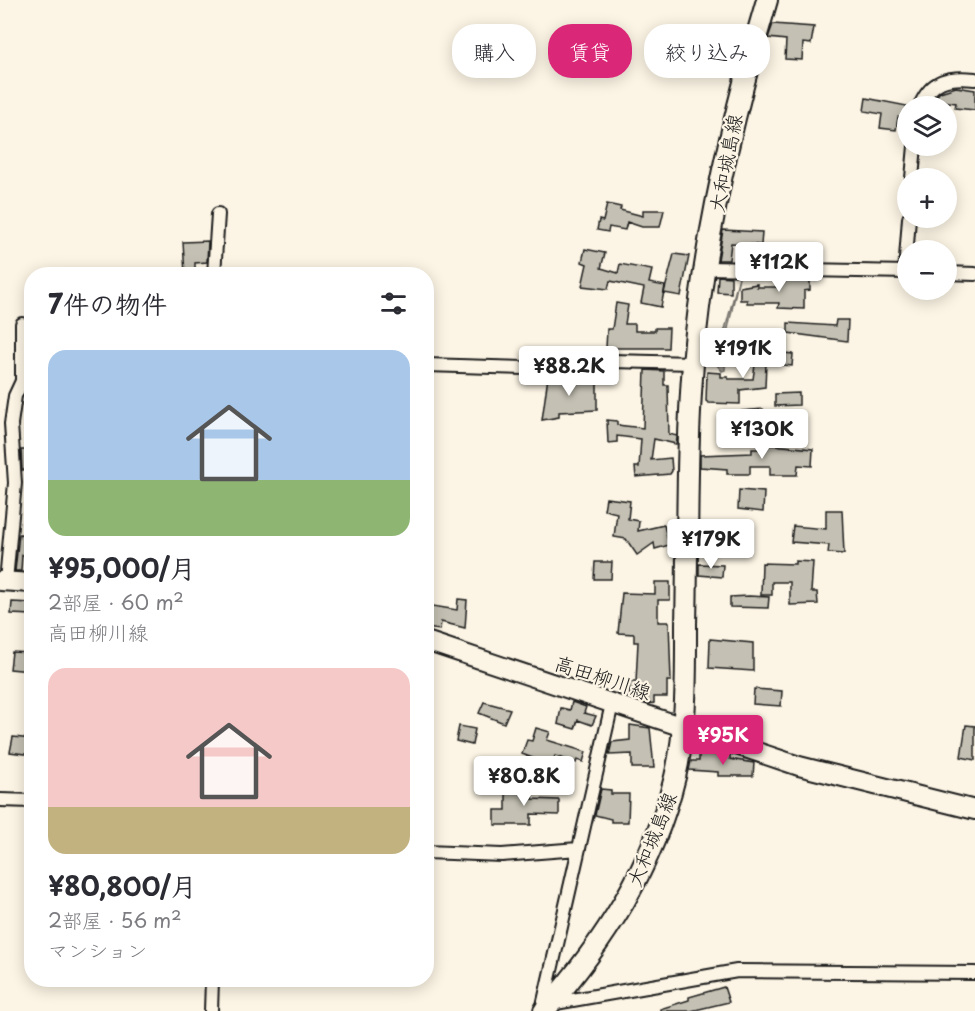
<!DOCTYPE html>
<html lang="ja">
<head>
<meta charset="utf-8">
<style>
  :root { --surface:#fff; --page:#f7f7f7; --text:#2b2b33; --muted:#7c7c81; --accent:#db2777 }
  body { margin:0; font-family:"Playpen Sans","Klee One",sans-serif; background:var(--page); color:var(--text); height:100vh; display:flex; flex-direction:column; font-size:22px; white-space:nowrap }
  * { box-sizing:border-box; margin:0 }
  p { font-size:20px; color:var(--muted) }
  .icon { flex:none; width:33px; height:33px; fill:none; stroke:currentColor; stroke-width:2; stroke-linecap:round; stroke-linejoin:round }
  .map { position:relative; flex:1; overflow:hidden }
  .sheet { position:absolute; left:24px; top:267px; width:410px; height:720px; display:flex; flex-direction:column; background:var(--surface); border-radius:24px; box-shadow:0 3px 15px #0003 }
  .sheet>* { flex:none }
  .guide { position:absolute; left:452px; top:24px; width:434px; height:54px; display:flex; gap:12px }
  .tools { position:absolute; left:897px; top:96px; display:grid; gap:12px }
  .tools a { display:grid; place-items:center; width:60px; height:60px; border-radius:50%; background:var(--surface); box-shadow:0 3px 15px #0003; font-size:30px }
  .price { position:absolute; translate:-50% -51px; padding:0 14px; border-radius:6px; background:#fff; color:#222; font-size:20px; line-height:39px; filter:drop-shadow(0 2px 3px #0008) }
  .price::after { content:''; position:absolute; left:50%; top:36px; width:18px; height:14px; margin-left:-9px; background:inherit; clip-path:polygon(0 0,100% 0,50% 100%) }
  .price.on { background:var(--accent); color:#fff }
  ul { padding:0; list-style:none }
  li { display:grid; align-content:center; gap:12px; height:318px; padding:0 24px }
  li span { display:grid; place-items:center; height:186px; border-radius:18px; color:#555 }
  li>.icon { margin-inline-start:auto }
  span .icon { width:108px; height:108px; fill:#fffc; stroke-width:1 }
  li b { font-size:26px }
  h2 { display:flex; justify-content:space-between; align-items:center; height:72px; padding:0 24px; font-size:26px }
  .chip { padding:0 21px; border-radius:24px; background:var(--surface); box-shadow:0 3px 15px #0003; font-size:21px; line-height:54px }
  .chip.on { background:var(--accent); color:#fff }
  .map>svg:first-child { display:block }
  .water { fill:#b0aba1; stroke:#75726c; stroke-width:1.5 }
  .building { fill:#c4c0b3; stroke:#1c1c1c; stroke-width:1.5 }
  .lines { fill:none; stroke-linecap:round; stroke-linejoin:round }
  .minor-casing { stroke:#1c1c1c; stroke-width:16 }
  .secondary-casing { stroke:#1c1c1c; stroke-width:22 }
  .primary-casing { stroke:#1c1c1c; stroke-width:24 }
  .minor { stroke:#fcf5e5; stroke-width:12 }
  .secondary { stroke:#fcf5e5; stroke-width:18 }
  .primary { stroke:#fcf5e5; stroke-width:20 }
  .labels { text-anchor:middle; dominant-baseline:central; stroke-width:4.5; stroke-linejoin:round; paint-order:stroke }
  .street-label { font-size:20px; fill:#1c1c1c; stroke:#fcf5e5 }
</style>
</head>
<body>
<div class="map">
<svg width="975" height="1011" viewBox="0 0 975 1011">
  <rect width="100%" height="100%" fill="#fcf5e5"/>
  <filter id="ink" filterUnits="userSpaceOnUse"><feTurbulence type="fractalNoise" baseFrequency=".0167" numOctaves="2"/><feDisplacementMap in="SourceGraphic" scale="12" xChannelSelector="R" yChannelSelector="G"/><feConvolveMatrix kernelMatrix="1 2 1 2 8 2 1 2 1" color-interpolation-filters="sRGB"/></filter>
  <g filter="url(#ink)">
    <path class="water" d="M739 277 726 338 725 370 722 371 709 355V346L723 337Z"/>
    <path class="building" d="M773 24 814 27 811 44 803 43 802 60 785 59 786 40 768 38Z
      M956 87 975 90V110L955 108 956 103 933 100 940 92Z
      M866 98 907 106 905 118 898 117 896 130 880 128 882 114 864 111Z
      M607 204 621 207 620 210 643 216V210H664L660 227H642L627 222 625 230 609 227 608 232 597 230 599 220 603 221Z
      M723 230 762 232 761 245 731 243 729 260H718Z
      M208 241 207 262 195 263V274H185L183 242Z
      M585 249 605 253 601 268 618 273 620 264 652 270 649 283 665 286 661 307 641 303 644 288 610 281 608 289 582 286 587 264 582 262Z
      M674 254 689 256 681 296 664 293Z
      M718 276 731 277V293L717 292Z
      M778 278H810V290L804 291V309L778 308 779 303H747V300H740V287L757 284V287H778Z
      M616 303 628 305 625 324H635V331H655V328H669L668 348H606L607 329H612Z
      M836 320H848L847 341 788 333V323L835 326Z
      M757 350 793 354 792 366 766 363 765 387 740 390V404L709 403 706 401 707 372 721 373V377H728V379H753Z
      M645 370 664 371V385H668L669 434 677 436V438L676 444 654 439 651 460 671 458 672 471 670 474 636 477 635 467H639L641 439 617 436V442L608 443 607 420 617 421V425L643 428Z
      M565 376V382L597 380V410L559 412V417L542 420 548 377Z
      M799 393V405L775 406V394Z
      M763 409 764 429 750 430 749 418 743 419 742 411Z
      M763 444 813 449 812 466 798 465 797 475H770V466H750V474H727V469L700 467V455L752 453V449H763Z
      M21 450H32V470H22Z
      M739 490 764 492 763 512 738 509Z
      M606 498 630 501 628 519 639 521 638 531 664 525 669 545 655 549 654 543 637 555 626 539 614 537 617 513 604 510Z
      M826 510H842L844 554 828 553 829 545 791 542 793 526 826 529Z
      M19 534 32 535V555H22L21 571H15Z
      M795 561 813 562 811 592H817L818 604 790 605V582H772V595H761L762 563 795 564Z
      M595 562H612L611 579H594Z
      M699 564 723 565 722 577 699 575Z
      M655 582H670V600H658V622H669L671 681H667V697H654V703L648 704 630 697 629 682H636L638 642H634V634L618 633 622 593 655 594Z
      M749 596 769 597 768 608 730 607V597Z
      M458 599 467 600 465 628 441 622 440 630 426 628V605L457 610Z
      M12 602 32 603V615L11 614Z
      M710 639 753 643V671L709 668Z
      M12 652 31 653 30 671 10 669Z
      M754 689 782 691 781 706 753 704Z
      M484 702 510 709 504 723 479 713Z
      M572 702 586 707 584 713 596 716 592 725 578 720 575 729 558 724 561 708 570 710Z
      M630 725 650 728 654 768H632V754L609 755 612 742 630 740Z
      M966 725 975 726V760L961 757Z
      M459 726 475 729 472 745 456 741Z
      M536 728 550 732 547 740 586 752 583 762 577 760 576 763 555 756 551 765 522 754 527 740 532 741Z
      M13 737 32 739V755L10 752Z
      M699 754 730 755V759L754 763 753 776H718V772L689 770 691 761H699Z
      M506 785 533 786 532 799 559 800V815L531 814V825H495V810H506Z
      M601 789 611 790V794H629L628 822H611V819L595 815Z
      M724 987 729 1002 691 1011H660V1009L689 1000V997Z"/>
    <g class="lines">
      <g class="minor-casing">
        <path id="minor" d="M920 106C931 80 948 76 975 79
          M912 178 915 146
          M707 268 908 272
          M905 272 909 218
          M946 273 975 274
          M214 274 218 214
          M426 365 555 369 612 361 693 363
          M6 581 15 483 11 424 15 396 22 381V324
          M0 800 32 801
          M426 852 502 855 578 849
          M550 1004 737 971 975 973
          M542 1010 612 704
          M211 1011 212 980"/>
      </g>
      <g class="secondary-casing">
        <path id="secondary" d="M0 581 32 583
          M426 641 799 766 975 810"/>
      </g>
      <g class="primary-casing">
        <path id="primary" d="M544 1011C604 943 653 867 675 777 687 727 686 675 686 624 688 538 686 450 693 364 703 241 732 118 767 0"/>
      </g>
      <use href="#minor" class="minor"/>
      <use href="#secondary" class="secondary"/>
      <use href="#primary" class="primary"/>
    </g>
  </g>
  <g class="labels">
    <g class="street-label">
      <text transform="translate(725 163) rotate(-79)">大和城島線</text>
      <text transform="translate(603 677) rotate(18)">高田柳川線</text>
      <text transform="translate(651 839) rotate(-68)">大和城島線</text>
    </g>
  </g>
</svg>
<div class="tools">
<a><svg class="icon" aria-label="layers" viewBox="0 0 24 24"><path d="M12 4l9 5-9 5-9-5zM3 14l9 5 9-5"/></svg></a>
<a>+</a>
<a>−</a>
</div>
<b class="price" style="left:779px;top:293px">¥112K</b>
<b class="price" style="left:743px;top:379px">¥191K</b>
<b class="price" style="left:569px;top:397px">¥88.2K</b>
<b class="price" style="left:762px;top:460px">¥130K</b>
<b class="price" style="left:711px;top:570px">¥179K</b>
<b class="price on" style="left:723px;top:766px">¥95K</b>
<b class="price" style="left:524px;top:807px">¥80.8K</b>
<div class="guide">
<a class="chip">購入</a>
<a class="chip on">賃貸</a>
<a class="chip">絞り込み</a>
</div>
<section class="sheet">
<h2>7件の物件<svg class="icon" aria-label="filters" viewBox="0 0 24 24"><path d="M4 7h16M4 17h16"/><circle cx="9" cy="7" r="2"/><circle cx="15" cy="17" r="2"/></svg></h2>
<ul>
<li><span style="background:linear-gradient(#a9c7e8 70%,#8fb573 0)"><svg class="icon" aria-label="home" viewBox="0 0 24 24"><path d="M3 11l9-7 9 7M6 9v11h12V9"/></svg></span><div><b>¥95,000/月</b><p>2部屋 · 60 m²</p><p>高田柳川線</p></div></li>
<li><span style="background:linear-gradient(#f6c9c9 75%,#c2b280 0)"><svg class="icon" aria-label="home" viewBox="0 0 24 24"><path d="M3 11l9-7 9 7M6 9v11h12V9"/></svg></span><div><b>¥80,800/月</b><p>2部屋 · 56 m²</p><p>マンション</p></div></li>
</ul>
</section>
</div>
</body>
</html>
